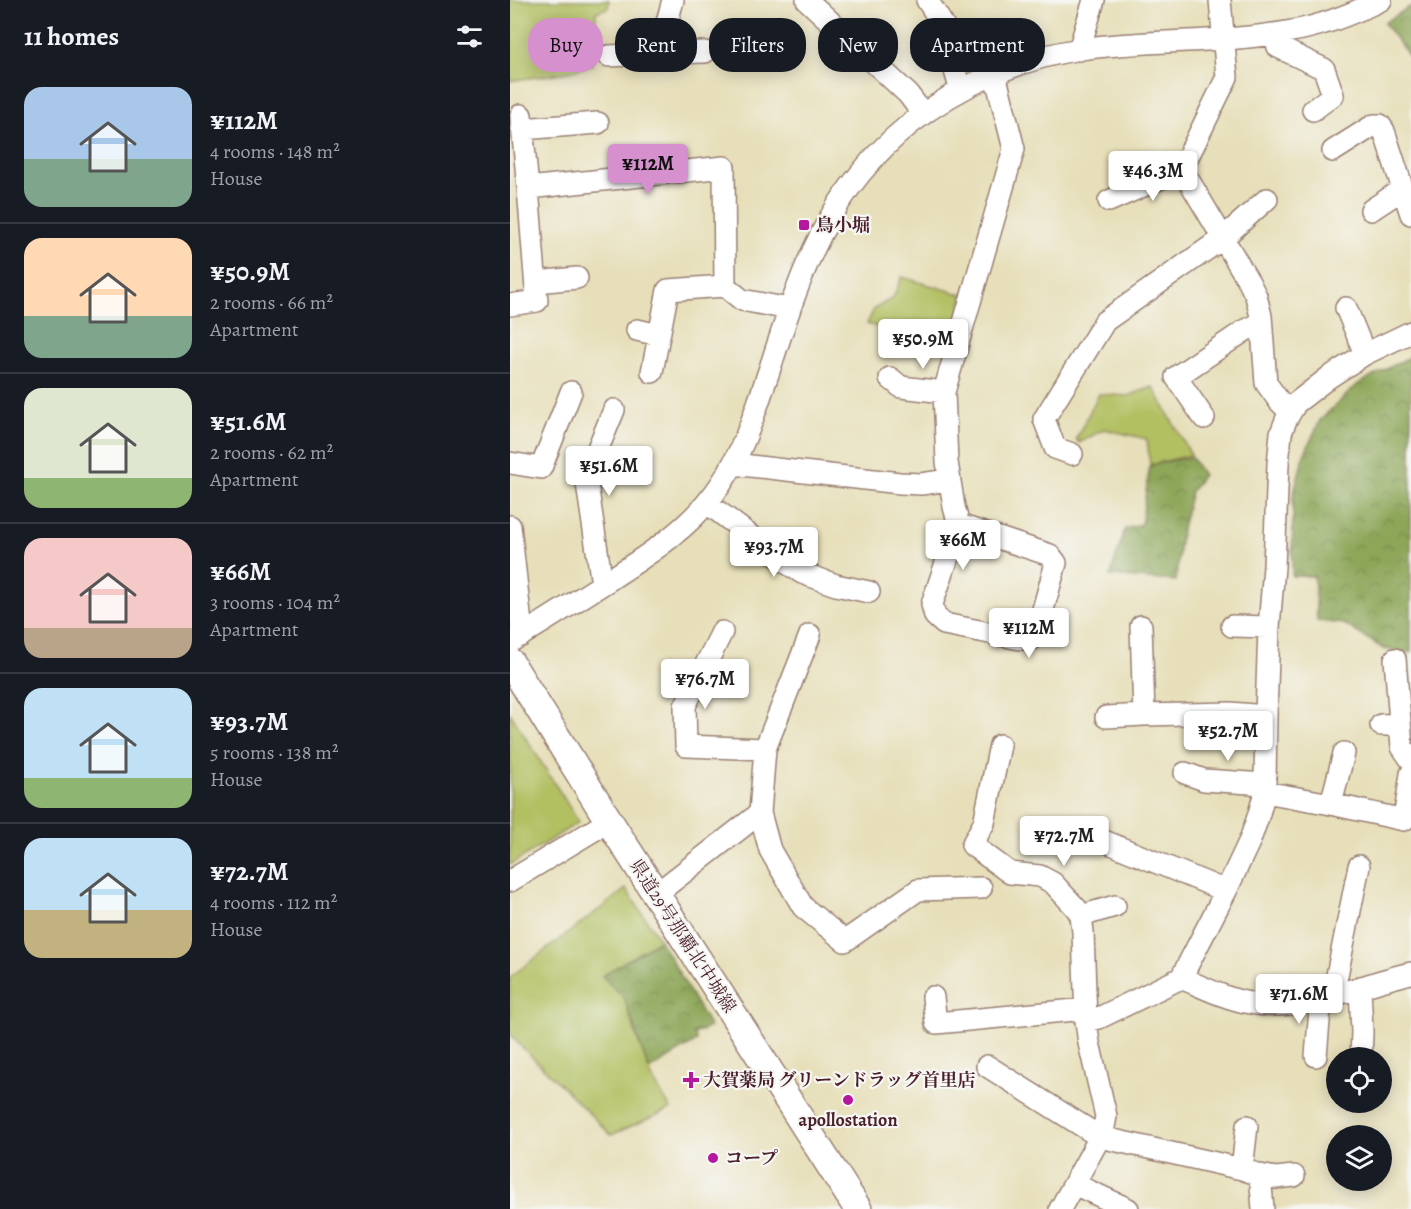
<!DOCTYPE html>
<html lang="en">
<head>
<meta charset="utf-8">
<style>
  :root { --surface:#171b24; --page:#242831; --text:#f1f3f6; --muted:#9ea1a6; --line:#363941; --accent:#d690ce }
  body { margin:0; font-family:Alegreya,"Noto Serif JP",serif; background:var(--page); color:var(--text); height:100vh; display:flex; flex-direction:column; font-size:22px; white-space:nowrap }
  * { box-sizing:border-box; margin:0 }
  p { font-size:20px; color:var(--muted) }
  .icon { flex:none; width:33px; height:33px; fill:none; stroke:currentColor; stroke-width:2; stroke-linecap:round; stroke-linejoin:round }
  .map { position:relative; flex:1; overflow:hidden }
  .side { display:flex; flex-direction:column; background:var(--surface); width:510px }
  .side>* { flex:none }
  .top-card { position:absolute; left:18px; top:18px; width:570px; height:54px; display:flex; gap:12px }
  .buttons { position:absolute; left:816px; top:1047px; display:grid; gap:12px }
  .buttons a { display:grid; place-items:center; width:66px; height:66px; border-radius:50%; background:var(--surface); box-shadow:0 3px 15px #0003; font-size:30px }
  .price { position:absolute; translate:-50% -51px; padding:0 14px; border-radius:6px; background:#fff; color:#222; font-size:20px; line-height:39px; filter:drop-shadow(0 2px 3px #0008) }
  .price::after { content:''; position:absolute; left:50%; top:36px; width:18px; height:14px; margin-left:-9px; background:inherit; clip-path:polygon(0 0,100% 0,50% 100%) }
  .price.on { background:var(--accent); color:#111 }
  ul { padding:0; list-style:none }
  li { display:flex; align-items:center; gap:18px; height:150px; padding:0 24px }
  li+li { border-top:2px solid var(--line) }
  li span { display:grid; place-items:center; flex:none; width:168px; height:120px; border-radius:18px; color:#555 }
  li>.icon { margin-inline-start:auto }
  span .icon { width:72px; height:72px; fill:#fffc; stroke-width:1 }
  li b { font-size:26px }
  h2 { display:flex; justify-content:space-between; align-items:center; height:72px; padding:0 24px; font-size:26px }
  .tag { padding:0 21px; border-radius:24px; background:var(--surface); box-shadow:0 3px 15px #0003; font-size:21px; line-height:54px }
  .tag.on { background:var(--accent); color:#111 }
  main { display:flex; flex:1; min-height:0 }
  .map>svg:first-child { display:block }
  .green { fill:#b2c062; stroke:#7e7046; stroke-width:1.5 }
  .forest { fill:url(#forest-crowns); stroke:#6c6242; stroke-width:1.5 }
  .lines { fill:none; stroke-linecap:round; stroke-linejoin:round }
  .minor-casing { stroke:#987f72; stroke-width:24 }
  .major-casing { stroke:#987f72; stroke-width:30 }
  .minor { stroke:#fff; stroke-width:21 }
  .major { stroke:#fff; stroke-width:27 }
  .poi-dot { fill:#b5179e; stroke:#f6f6f2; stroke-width:2 }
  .labels { text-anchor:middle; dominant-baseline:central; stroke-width:4.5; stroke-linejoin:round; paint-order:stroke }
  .poi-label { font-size:18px; font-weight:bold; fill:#4a1f2b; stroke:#f6f6f2; text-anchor:start }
  .street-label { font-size:18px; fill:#4a1f2b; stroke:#f6f6f2 }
</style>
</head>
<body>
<main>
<section class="side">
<h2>11 homes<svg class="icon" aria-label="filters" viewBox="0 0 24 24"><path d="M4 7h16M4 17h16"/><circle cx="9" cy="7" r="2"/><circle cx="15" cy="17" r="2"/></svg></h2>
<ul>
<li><span style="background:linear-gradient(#a9c7e8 60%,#7fa58c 0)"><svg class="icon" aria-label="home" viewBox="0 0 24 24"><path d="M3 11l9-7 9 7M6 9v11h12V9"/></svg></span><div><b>¥112M</b><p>4 rooms · 148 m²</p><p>House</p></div></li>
<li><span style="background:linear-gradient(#ffd9b3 65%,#7fa58c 0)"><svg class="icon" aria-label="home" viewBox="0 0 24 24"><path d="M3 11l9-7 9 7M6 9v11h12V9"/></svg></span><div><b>¥50.9M</b><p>2 rooms · 66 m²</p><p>Apartment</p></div></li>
<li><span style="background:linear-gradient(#dfe7d0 75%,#8fb573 0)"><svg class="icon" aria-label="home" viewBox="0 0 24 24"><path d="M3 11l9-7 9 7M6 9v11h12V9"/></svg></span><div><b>¥51.6M</b><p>2 rooms · 62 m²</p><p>Apartment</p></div></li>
<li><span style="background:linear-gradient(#f6c9c9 75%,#b9a48a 0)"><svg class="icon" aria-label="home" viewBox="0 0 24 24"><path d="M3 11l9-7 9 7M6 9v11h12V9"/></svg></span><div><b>¥66M</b><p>3 rooms · 104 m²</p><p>Apartment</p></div></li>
<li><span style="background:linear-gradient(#bfe0f5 75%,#8fb573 0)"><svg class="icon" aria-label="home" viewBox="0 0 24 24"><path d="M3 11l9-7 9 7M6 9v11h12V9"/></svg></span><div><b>¥93.7M</b><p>5 rooms · 138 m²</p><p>House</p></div></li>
<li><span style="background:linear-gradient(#bfe0f5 60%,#c2b280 0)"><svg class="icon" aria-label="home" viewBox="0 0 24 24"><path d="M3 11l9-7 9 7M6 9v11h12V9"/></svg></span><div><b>¥72.7M</b><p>4 rooms · 112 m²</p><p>House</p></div></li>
</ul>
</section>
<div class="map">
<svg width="901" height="1209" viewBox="0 0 901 1209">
  <defs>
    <pattern id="forest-crowns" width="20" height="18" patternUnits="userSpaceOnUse" patternTransform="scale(1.5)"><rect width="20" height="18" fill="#8da658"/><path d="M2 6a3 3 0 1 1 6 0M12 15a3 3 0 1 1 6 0" fill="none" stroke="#758749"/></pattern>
  </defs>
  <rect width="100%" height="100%" fill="#f6f6f2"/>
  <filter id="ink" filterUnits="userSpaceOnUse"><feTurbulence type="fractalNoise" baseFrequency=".0167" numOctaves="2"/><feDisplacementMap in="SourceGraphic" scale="12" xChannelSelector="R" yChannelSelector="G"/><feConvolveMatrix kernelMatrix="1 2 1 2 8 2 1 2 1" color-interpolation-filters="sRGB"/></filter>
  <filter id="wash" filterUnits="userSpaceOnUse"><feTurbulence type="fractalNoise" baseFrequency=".008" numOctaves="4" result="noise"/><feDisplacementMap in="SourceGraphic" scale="24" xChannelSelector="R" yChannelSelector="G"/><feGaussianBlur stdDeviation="1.35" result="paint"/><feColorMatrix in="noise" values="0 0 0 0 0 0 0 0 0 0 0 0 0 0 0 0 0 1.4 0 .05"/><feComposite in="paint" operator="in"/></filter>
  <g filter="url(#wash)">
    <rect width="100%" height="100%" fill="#e7dfb9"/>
    <path class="green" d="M0 0H99L98 8 86 12 83 65 59 72 0 81Z
      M392 277 454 295 438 349 357 324 364 309 383 298Z
      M643 387 681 455 640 465 637 439 594 429 569 443 566 439 589 394 617 396Z
      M0 713 69 822 0 865Z
      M116 889 150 940 92 976 114 997 126 1035 143 1080 161 1109 101 1135 8 1043 0 1033V977Z"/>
    <path class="forest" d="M901 6V59L874 23Z
      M901 356V653L874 649 834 624 807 621 804 576H782L783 495 794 455 810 420 848 384Z
      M681 457 693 475 681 491 671 532 666 581 600 576 615 529 631 524 640 465Z
      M150 940 200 1027 184 1034 187 1041 139 1070 114 998 92 976Z"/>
  </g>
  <g filter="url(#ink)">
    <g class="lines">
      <g class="minor-casing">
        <path id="minor" d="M297 0 398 94 413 114
          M417 0 433 25 447 78 451 90
          M710 0 717 77 672 169 739 282 746 296 751 316 756 383 769 401 780 412
          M764 34 768 47 814 69 823 95 803 110
          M569 50 584 0
          M159 53 195 52
          M99 56 159 53 157 22 163 0
          M11 115 18 188
          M12 129 88 123
          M823 151 864 125H870L874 131 901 214
          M599 201 672 169
          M861 210 893 189
          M26 282 67 278
          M0 305 27 301 18 188 214 167 215 286 232 300 279 309
          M836 308 855 354
          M127 330 149 335
          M142 372 158 290 215 286
          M380 378 391 387 434 392
          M694 418 666 377 734 331 751 323
          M562 454 545 448 534 419 595 321 713 238 757 199
          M0 463 31 468 61 392
          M223 464 390 483 411 484 439 480
          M197 503 275 562 292 573 326 585 359 592
          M449 525 540 555 546 563 527 631 522 639H510L434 624 425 616 422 604 449 525 444 507 437 462 434 392 504 149 485 74
          M0 526 11 624V636
          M92 584 76 477 104 410
          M631 626 634 715 720 713 756 716
          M722 626 759 627
          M212 632 175 706 176 746 255 749
          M300 635 255 749 250 813 260 850 293 907 335 941 408 890 471 888
          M0 642C29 625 57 607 85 589 130 560 181 530 211 484 234 450 246 409 259 371 291 273 316 192 400 124 448 86 510 58 571 49 641 39 712 44 782 31 813 26 842 14 871 0
          M885 659 892 747 901 760
          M596 717 634 715
          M871 725 890 724
          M490 745 474 823 462 845 500 873 530 876 543 883 566 908 571 916 573 932 576 1021
          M675 773 694 780 755 784
          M755 792 821 804 894 820 901 774
          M821 804 834 753
          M594 841 716 891
          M0 881 99 821
          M146 894 250 813
          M571 916 605 906
          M671 978C693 987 716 999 740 1003 790 1013 852 984 901 973
          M850 987 852 1032 851 1058
          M823 995 849 866
          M423 997 426 1023 576 1009
          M806 1056 811 998
          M477 1066 590 1137 732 1169 750 1175 753 1209
          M732 1169 737 1126
          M750 1175 766 1178 784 1176
          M564 1184 618 1209
          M550 1209 590 1137 594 1127 596 1116 579 1043 576 1021 589 1018 671 978 716 891 740 840 748 817 755 792V784L756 716 759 627 764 567 768 464 771 433 776 420 786 403 818 378 855 354 901 332"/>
      </g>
      <g class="major-casing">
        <path id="major" d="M0 662 99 821 348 1209"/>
      </g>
      <use href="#minor" class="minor"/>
      <use href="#major" class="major"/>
    </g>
  </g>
  <g class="poi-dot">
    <rect x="288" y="219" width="12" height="12" rx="3"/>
    <path d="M178 1071h6v6h6v6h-6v6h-6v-6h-6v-6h6z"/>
    <circle cx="338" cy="1100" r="6"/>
    <circle cx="203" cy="1158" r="6"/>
  </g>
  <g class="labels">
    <g class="poi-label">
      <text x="306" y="225">鳥小堀</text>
      <text x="193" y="1080">大賀薬局 グリーンドラッグ首里店</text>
      <text x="338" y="1120" text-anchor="middle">apollostation</text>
      <text x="215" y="1158">コープ</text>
    </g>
    <g class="street-label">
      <text transform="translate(173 936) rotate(57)">県道29号那覇北中城線</text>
    </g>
  </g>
</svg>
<div class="buttons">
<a><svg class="icon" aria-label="locate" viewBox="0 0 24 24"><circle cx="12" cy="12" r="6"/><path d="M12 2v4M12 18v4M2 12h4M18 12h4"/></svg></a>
<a><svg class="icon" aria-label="layers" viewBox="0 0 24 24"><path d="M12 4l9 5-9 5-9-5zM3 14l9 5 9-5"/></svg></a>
</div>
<b class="price on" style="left:138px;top:195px">¥112M</b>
<b class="price" style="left:643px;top:202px">¥46.3M</b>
<b class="price" style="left:413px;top:370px">¥50.9M</b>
<b class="price" style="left:99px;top:497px">¥51.6M</b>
<b class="price" style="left:453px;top:571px">¥66M</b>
<b class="price" style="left:264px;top:578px">¥93.7M</b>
<b class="price" style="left:519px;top:659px">¥112M</b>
<b class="price" style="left:195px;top:710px">¥76.7M</b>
<b class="price" style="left:718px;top:762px">¥52.7M</b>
<b class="price" style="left:554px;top:867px">¥72.7M</b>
<b class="price" style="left:789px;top:1025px">¥71.6M</b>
<div class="top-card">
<a class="tag on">Buy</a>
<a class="tag">Rent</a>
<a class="tag">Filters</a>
<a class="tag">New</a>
<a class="tag">Apartment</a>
</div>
</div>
</main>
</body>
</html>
